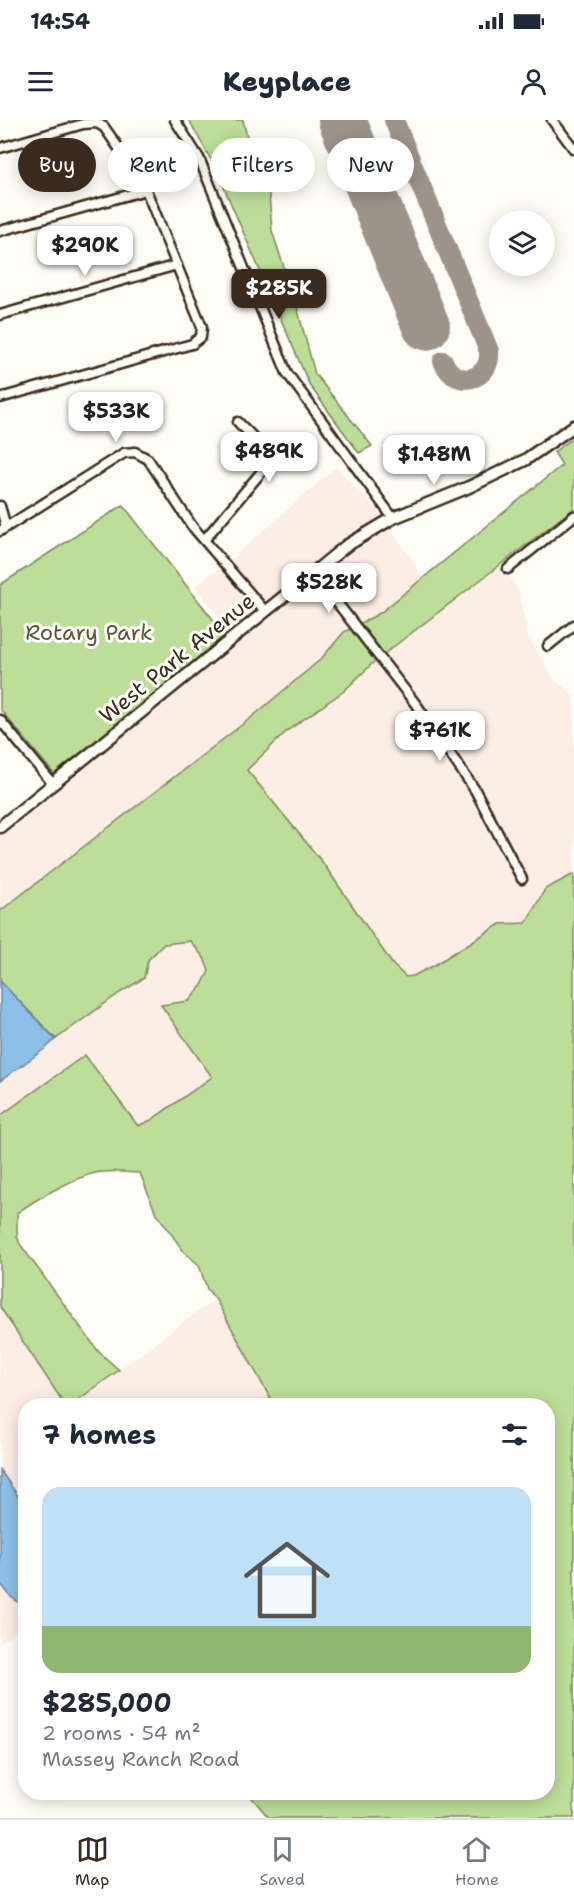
<!DOCTYPE html>
<html lang="en">
<head>
<meta charset="utf-8">
<style>
  :root { --surface:#fff; --page:#f6f6f7; --text:#1f2937; --muted:#747a83; --line:#e0e1e3; --accent:#3b2a1e }
  body { margin:0; font-family:"Shantell Sans",sans-serif; background:var(--page); color:var(--text); height:100vh; display:flex; flex-direction:column; font-size:22px; white-space:nowrap }
  * { box-sizing:border-box; margin:0 }
  p { font-size:20px; color:var(--muted) }
  .icon { flex:none; width:33px; height:33px; fill:none; stroke:currentColor; stroke-width:2; stroke-linecap:round; stroke-linejoin:round }
  .map { position:relative; flex:1; overflow:hidden }
  .panel { position:absolute; left:18px; top:1278px; width:537px; height:402px; display:flex; flex-direction:column; background:var(--surface); border-radius:24px; box-shadow:0 3px 15px #0003 }
  .panel>* { flex:none }
  .guide { position:absolute; left:18px; top:18px; width:538px; height:54px; display:flex; gap:12px }
  .tools { position:absolute; left:489px; top:90px; display:grid; gap:12px }
  .tools a { display:grid; place-items:center; width:66px; height:66px; border-radius:50%; background:var(--surface); box-shadow:0 3px 15px #0003; font-size:30px }
  .price { position:absolute; translate:-50% -51px; padding:0 14px; border-radius:12px; background:#fff; color:#222; font-size:20px; line-height:39px; filter:drop-shadow(0 2px 3px #0008) }
  .price::after { content:''; position:absolute; left:50%; top:36px; width:18px; height:14px; margin-left:-9px; background:inherit; clip-path:polygon(0 0,100% 0,50% 100%) }
  .price.on { background:var(--accent); color:#fff }
  ul { padding:0; list-style:none }
  li { display:grid; align-content:center; gap:12px; height:318px; padding:0 24px }
  li+li { border-top:2px solid var(--line) }
  li span { display:grid; place-items:center; height:186px; border-radius:18px; color:#555 }
  li>.icon { margin-inline-start:auto }
  span .icon { width:108px; height:108px; fill:#fffc; stroke-width:1 }
  li b { font-size:26px }
  h2 { display:flex; justify-content:space-between; align-items:center; height:72px; padding:0 24px; font-size:26px }
  .tag { padding:0 21px; border-radius:27px; background:var(--surface); box-shadow:0 3px 15px #0003; font-size:21px; line-height:54px }
  .tag.on { background:var(--accent); color:#fff }
  .status { display:flex; justify-content:space-between; align-items:center; height:42px; padding:0 30px; background:var(--surface); direction:ltr }
  .status svg { height:16px; fill:currentColor }
  header { display:flex; justify-content:space-between; align-items:center; height:78px; padding:0 24px; background:var(--surface); font-size:27px; font-weight:800 }
  .tab-bar { display:flex; justify-content:space-around; align-items:center; height:84px; border-top:2px solid var(--line); background:var(--surface); font-size:16px; color:var(--muted) }
  .tab-bar a { display:grid; justify-items:center; gap:3px }
  .tab-bar .on { color:var(--accent) }
  .map>svg:first-child { display:block }
  .built { fill:#fcede5 }
  .green { fill:#bcde98; stroke:#7c845b; stroke-width:1.5 }
  .water { fill:#8cc0e9; stroke:#6c8498; stroke-width:1.5 }
  .lines { fill:none; stroke-linecap:round; stroke-linejoin:round }
  .taxiway { stroke:#9c938a; stroke-width:20 }
  .runway { stroke:#9c938a; stroke-width:48 }
  .minor-casing { stroke:#3b2a1e; stroke-width:13 }
  .tertiary-casing { stroke:#3b2a1e; stroke-width:15 }
  .minor { stroke:#fdfcf7; stroke-width:8 }
  .tertiary { stroke:#fdfcf7; stroke-width:10 }
  .labels { text-anchor:middle; dominant-baseline:central; stroke-width:6; stroke-linejoin:round; paint-order:stroke }
  .park-label { font-size:22px; fill:#5b573c; stroke:#fdfcf7 }
  .street-label { font-size:22px; fill:#3b2a1e; stroke:#fdfcf7 }
</style>
</head>
<body>
<div class="status"><b>14:54</b><svg viewBox="0 0 49 12"><path d="M0 12V9h3v3zM5 12V6h3v6zM10 12V3h3v9zM15 12V0h3v12zM26 1h20v11H26zM47 4h2v5h-2z"/></svg></div>
<header><svg class="icon" aria-label="menu" viewBox="0 0 24 24"><path d="M4 6h16M4 12h16M4 18h16"/></svg>Keyplace<svg class="icon" aria-label="person" viewBox="0 0 24 24"><circle cx="12" cy="8" r="4"/><path d="M4 21q1-7 8-7t8 7"/></svg></header>
<div class="map">
<svg width="574" height="1698" viewBox="0 0 574 1698">
  <rect width="100%" height="100%" fill="#fdfcf7"/>
  <filter id="ink" filterUnits="userSpaceOnUse"><feTurbulence type="fractalNoise" baseFrequency=".0167" numOctaves="2"/><feDisplacementMap in="SourceGraphic" scale="12" xChannelSelector="R" yChannelSelector="G"/><feConvolveMatrix kernelMatrix="1 2 1 2 8 2 1 2 1" color-interpolation-filters="sRGB"/></filter>
  <g filter="url(#ink)">
    <path class="built" d="M336 347 385 398 229 515 226 510 228 508 195 466 234 437Z
      M389 405 423 458 380 493 344 512 321 539 252 597 0 791V712L348 430Z
      M501 446 518 470 528 517 554 559 574 576V754L545 769 526 803 500 804 433 846 413 857H406L393 845 323 743 247 650 287 611 344 571 375 541Z
      M189 821 204 838 209 851 207 858 189 881 161 886 212 956 151 1000 138 1006 85 935 0 996V961L118 874 144 858 148 840 164 824Z
      M216 1180 274 1285 71 1286 204 1187Z
      M0 1187 65 1285 26 1286 25 1386 0 1350Z
      M0 1463 11 1477 26 1487 25 1505 0 1523Z"/>
    <path class="green" d="M189 0H243L248 21 262 34 267 51 272 111 297 187 315 254 372 326 359 333 310 266 215 47Z
      M574 317V388L375 541 344 571 287 611 247 650 323 743 393 845 406 857 413 856 433 846 500 804 526 803 545 769 574 754V1698H269L248 1673 548 1672V1286L274 1285 216 1180 207 1169 199 1145 184 1132 155 1091 140 1053C128 1053 114 1050 102 1052 79 1054 36 1079 17 1093V1116L20 1124 98 1231 119 1250 71 1285H65L0 1187V996L85 935 138 1006 151 1000 212 957 161 885 189 881 202 865 209 851 204 838 190 821 164 824 148 840 144 858 118 874 56 919 0 861V791L252 597 321 539 344 512 380 493 562 345 554 332Z
      M123 385 226 516 54 654 0 589V465Z"/>
    <path class="water" d="M0 861 55 919 58 917 46 928 0 961Z
      M0 1350 25 1386V1487L11 1477 0 1463Z"/>
    <g class="lines">
      <path class="taxiway" d="M394 0 489 231C492 260 455 271 443 241"/>
      <path class="runway" d="M342 0 426 206"/>
      <g class="minor-casing">
        <path id="minor" d="M175 0 199 38 287 253 393 398
          M552 0 574 29
          M0 28 83 4 97 3 104 7 140 58 146 70 202 207 201 217 192 224 0 278
          M0 111 146 70
          M0 195 177 145
          M0 386 6 407
          M0 411 124 333 135 332 148 339 192 406 265 491
          M205 419 263 350C270 328 252 317 238 302
          M508 449 574 396
          M314 453 418 587 475 670 522 759
          M548 526 574 505
          M0 600 53 664"/>
      </g>
      <g class="tertiary-casing">
        <path id="tertiary" d="M0 707 346 426 393 398 469 367 525 340 574 306"/>
      </g>
      <use href="#minor" class="minor"/>
      <use href="#tertiary" class="tertiary"/>
    </g>
  </g>
  <g class="labels">
    <g class="park-label">
      <text x="89" y="512">Rotary Park</text>
    </g>
    <g class="street-label">
      <text transform="translate(177 538) rotate(-39)">West Park Avenue</text>
    </g>
  </g>
</svg>
<div class="tools">
<a><svg class="icon" aria-label="layers" viewBox="0 0 24 24"><path d="M12 4l9 5-9 5-9-5zM3 14l9 5 9-5"/></svg></a>
</div>
<b class="price" style="left:85px;top:157px">$290K</b>
<b class="price on" style="left:279px;top:200px">$285K</b>
<b class="price" style="left:116px;top:323px">$533K</b>
<b class="price" style="left:269px;top:363px">$489K</b>
<b class="price" style="left:434px;top:366px">$1.48M</b>
<b class="price" style="left:329px;top:494px">$528K</b>
<b class="price" style="left:440px;top:642px">$761K</b>
<div class="guide">
<a class="tag on">Buy</a>
<a class="tag">Rent</a>
<a class="tag">Filters</a>
<a class="tag">New</a>
</div>
<section class="panel">
<h2>7 homes<svg class="icon" aria-label="filters" viewBox="0 0 24 24"><path d="M4 7h16M4 17h16"/><circle cx="9" cy="7" r="2"/><circle cx="15" cy="17" r="2"/></svg></h2>
<ul>
<li><span style="background:linear-gradient(#bfe0f5 75%,#8fb573 0)"><svg class="icon" aria-label="home" viewBox="0 0 24 24"><path d="M3 11l9-7 9 7M6 9v11h12V9"/></svg></span><div><b>$285,000</b><p>2 rooms · 54 m²</p><p>Massey Ranch Road</p></div></li>
</ul>
</section>
</div>
<nav class="tab-bar">
<a class="on"><svg class="icon" aria-label="map" viewBox="0 0 24 24"><path d="M3 6l6-2 6 2 6-2v14l-6 2-6-2-6 2zM9 4v14M15 6v14"/></svg>Map</a>
<a><svg class="icon" aria-label="saved" viewBox="0 0 24 24"><path d="M7 4h10v16l-5-4-5 4z"/></svg>Saved</a>
<a><svg class="icon" aria-label="home" viewBox="0 0 24 24"><path d="M3 11l9-7 9 7M6 9v11h12V9"/></svg>Home</a>
</nav>
</body>
</html>
